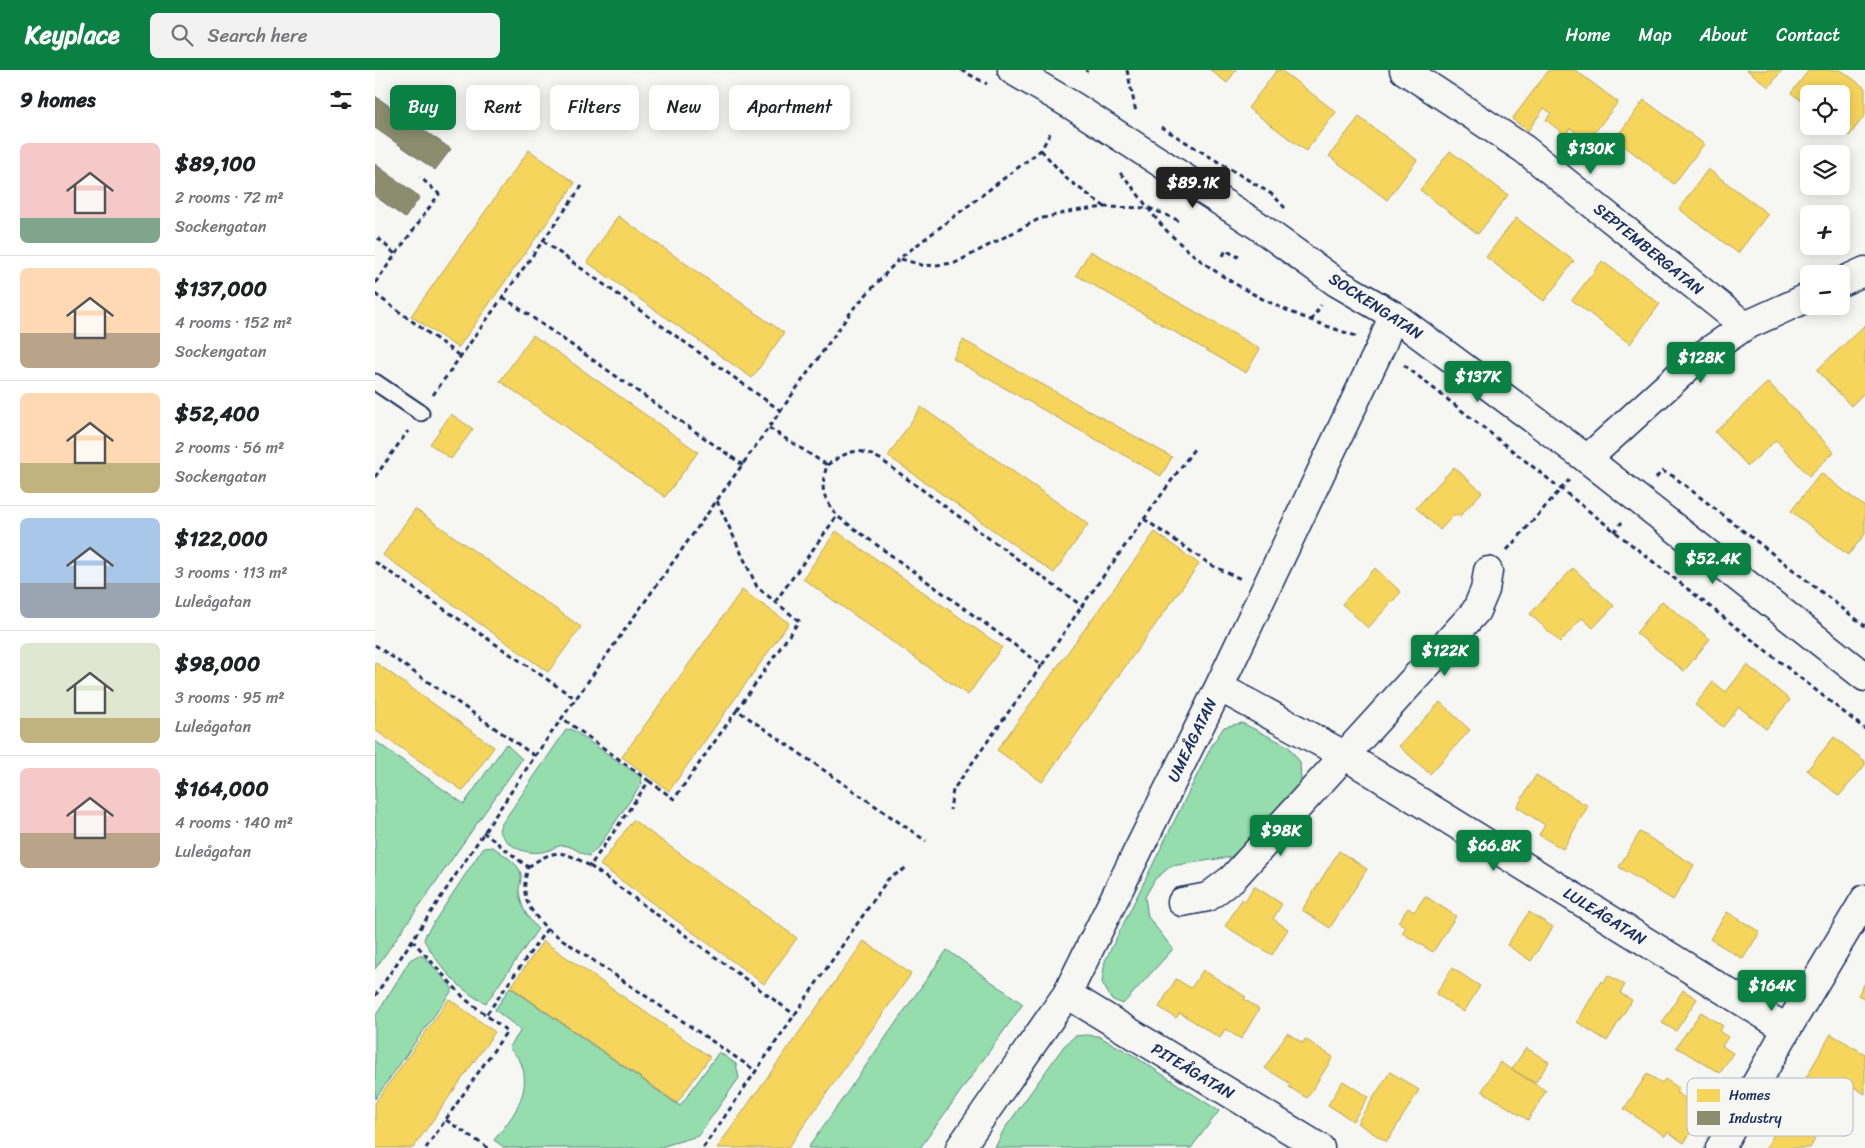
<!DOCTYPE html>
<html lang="en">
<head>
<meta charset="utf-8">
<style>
  :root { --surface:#fff; --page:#f2f2f2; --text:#202124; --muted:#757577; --line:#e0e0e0; --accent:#0b8043 }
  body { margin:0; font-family:Sriracha,sans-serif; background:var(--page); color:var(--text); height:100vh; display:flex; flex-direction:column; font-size:19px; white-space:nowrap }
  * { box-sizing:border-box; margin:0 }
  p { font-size:16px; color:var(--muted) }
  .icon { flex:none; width:28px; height:28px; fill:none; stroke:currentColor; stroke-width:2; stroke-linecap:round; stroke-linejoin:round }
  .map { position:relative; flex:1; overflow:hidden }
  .panel { display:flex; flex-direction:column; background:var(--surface); width:375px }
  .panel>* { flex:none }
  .top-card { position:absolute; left:15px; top:15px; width:475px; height:45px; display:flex; gap:10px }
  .tools { position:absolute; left:1425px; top:15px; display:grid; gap:10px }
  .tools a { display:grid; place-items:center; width:50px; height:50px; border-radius:8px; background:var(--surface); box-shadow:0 2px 12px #0003; font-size:25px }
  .price { position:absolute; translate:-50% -42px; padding:0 11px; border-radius:5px; background:var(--accent); color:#fff; font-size:16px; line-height:32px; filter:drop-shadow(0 1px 2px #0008) }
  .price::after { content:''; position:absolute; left:50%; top:30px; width:15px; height:11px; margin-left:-8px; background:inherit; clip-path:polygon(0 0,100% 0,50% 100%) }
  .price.active { background:#222; color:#fff }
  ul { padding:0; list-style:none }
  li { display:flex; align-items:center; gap:15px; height:125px; padding:0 20px }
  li+li { border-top:1px solid var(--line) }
  li span { display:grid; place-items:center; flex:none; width:140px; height:100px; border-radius:8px; color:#555 }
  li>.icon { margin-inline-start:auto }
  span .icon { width:60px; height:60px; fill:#fffc; stroke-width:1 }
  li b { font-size:21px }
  h2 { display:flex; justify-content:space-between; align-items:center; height:60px; padding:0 20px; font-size:21px }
  .pill { padding:0 18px; border-radius:8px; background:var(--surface); box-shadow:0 2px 12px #0003; font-size:18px; line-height:45px }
  .pill.active { background:var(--accent); color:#fff }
  header { display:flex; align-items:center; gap:30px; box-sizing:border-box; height:70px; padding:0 25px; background:var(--accent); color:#fff }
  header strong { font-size:24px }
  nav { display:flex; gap:28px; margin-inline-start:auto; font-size:18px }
  .search { width:350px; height:45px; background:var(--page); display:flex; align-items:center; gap:12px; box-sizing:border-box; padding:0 18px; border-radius:8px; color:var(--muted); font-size:19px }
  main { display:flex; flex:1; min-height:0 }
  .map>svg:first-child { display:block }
  .green { fill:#95ddac; stroke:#588685 }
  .homes { fill:#f6d55c; stroke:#b4a35d }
  .industry { fill:#8c8c6e; stroke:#6a7069 }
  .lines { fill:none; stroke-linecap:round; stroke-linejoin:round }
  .lane-casing { stroke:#1b2f5e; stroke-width:19 }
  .street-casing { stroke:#1b2f5e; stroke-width:31 }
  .secondary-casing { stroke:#1b2f5e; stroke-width:31 }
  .path { stroke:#1b2f5e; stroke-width:3; stroke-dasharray:5 4; stroke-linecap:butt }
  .lane { stroke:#f6f6f2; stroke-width:15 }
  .street { stroke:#f6f6f2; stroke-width:28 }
  .secondary { stroke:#f6f6f2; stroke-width:28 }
  .labels { text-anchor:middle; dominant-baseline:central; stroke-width:5; stroke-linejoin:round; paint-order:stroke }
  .street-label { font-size:16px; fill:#1b2f5e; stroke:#f6f6f2 }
  .key { fill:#f6f6f2; stroke:#b4bac6; stroke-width:1 }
  .key-label { font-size:14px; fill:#1b2f5e }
</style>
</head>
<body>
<header>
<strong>Keyplace</strong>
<div class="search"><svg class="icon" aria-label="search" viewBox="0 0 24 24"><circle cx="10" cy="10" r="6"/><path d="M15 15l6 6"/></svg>Search here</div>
<nav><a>Home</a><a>Map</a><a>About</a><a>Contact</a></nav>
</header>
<main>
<section class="panel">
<h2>9 homes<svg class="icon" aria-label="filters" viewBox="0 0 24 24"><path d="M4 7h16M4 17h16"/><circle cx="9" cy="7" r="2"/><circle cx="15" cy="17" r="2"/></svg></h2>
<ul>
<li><span style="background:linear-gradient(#f6c9c9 75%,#7fa58c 0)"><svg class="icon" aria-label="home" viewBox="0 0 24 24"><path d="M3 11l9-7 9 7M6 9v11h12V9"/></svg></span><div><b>$89,100</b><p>2 rooms · 72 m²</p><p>Sockengatan</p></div></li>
<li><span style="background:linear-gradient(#ffd9b3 65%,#b9a48a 0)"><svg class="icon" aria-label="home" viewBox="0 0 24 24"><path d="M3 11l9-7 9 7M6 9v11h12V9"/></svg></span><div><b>$137,000</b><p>4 rooms · 152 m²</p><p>Sockengatan</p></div></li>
<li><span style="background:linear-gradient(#ffd9b3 70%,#c2b280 0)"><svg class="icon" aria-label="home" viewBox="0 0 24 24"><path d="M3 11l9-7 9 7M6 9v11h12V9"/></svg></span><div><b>$52,400</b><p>2 rooms · 56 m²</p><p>Sockengatan</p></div></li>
<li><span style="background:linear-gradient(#a9c7e8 65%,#9aa5b1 0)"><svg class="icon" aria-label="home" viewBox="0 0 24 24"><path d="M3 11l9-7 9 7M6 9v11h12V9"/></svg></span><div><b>$122,000</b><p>3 rooms · 113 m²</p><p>Luleågatan</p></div></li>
<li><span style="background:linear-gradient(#dfe7d0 75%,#c2b280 0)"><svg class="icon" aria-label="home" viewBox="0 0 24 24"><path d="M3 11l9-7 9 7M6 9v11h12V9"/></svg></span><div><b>$98,000</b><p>3 rooms · 95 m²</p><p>Luleågatan</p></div></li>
<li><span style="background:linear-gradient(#f6c9c9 65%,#b9a48a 0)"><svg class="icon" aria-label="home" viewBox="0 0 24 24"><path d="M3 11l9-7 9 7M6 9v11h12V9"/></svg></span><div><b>$164,000</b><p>4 rooms · 140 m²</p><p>Luleågatan</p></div></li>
</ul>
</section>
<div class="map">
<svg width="1490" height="1078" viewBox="0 0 1490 1078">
  <rect width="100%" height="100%" fill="#f6f6f2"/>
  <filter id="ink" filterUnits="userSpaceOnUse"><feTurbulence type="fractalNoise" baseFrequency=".02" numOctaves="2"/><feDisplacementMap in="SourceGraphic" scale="10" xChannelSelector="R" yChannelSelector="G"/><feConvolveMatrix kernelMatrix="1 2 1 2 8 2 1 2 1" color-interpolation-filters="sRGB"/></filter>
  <g filter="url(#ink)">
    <path class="green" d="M867 653 913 676 925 692 926 710 916 727 883 763 856 787 796 796 780 809 770 827 773 847 798 879 748 934 736 929 727 912 730 891 837 675 849 657Z
      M196 659 265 706 267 713 224 776 214 786C206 784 200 778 193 776 185 774 180 778 174 780 155 787 133 779 124 760L126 755 191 660Z
      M0 671 89 734 131 674 147 689 0 899Z
      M118 777C127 784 144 793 146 804 147 810 144 815 144 820 145 836 153 849 163 859L111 933C86 923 62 893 49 870L51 864 108 778Z
      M572 880 648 934 545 1078H433Z
      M44 885 51 888 78 919 0 1029V947L35 890Z
      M135 917 305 1036 344 982 361 994 364 1008 323 1066 282 1078H130L119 1070C136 1050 158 1022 146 993 144 988 138 982 134 978L146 960 120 940Z
      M711 965 723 966 756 984 844 1041 816 1078H620L628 1061 689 976 700 966Z"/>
    <path class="homes" d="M835 0H861L852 13Z
      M902 0H906L961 42 931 81 873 38Z
      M1174 0H1200L1243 32 1213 71 1195 58 1190 65 1171 50 1176 43 1169 38 1153 61 1137 49Z
      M1372 0H1407L1394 17Z
      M1434 0H1466L1490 18V45L1474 66 1460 56H1466V24H1434V36L1416 23Z
      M1269 30 1329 74 1299 114 1240 69Z
      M984 47 1042 90 1012 130 954 86Z
      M154 80 200 113 83 278 36 246Z
      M1075 81 1133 125 1103 164 1045 120Z
      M1333 99 1393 144 1363 183 1304 139Z
      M243 146 409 263 377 308 212 192Z
      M1141 148 1199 191 1169 231 1111 187Z
      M715 181 885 279 871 303 701 205Z
      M1227 191 1285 234 1255 274 1197 230Z
      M1490 255V322L1476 336 1442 300Z
      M158 265 323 382 290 427 125 311Z
      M588 270 797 387 786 406 578 289Z
      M1393 312 1459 382 1434 406 1401 370 1373 396 1340 362Z
      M546 337 713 454 679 503 513 386Z
      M76 344 98 359 76 389 55 374Z
      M1079 397 1107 422 1084 447 1080 444 1065 460 1041 438Z
      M1446 403 1490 437V464L1473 485 1416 441Z
      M40 439 206 557 173 602 8 485Z
      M461 461 627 577 593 625 428 509Z
      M780 462 824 494 667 712 622 680Z
      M1000 498 1026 522 993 558 967 534Z
      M1198 498 1239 536 1218 558 1207 548 1185 572 1155 544Z
      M367 520 414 553 294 721 247 687Z
      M1287 531 1335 569 1309 601 1261 563Z
      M0 592 119 677 88 721 0 660Z
      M1372 595 1415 630 1391 659 1364 637 1348 657 1320 635 1338 612 1351 622Z
      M1065 632 1095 660 1055 704 1024 676Z
      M1459 667 1490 691V695L1464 726 1432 700Z
      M1161 705 1213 736 1188 779 1164 765 1170 755 1142 737Z
      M258 750 422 868 389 914 225 795Z
      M1265 762 1319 795 1298 830 1244 797Z
      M964 781 992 799 955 858 927 840Z
      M879 816 907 834 898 849 913 859 897 885 850 856 867 829 870 831Z
      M1050 826 1081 846 1058 882 1027 863 1031 857 1023 852 1033 838 1039 842Z
      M1154 842 1178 857 1156 891 1132 875Z
      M1352 842 1385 862 1368 889 1335 869Z
      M168 871 335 987 302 1033 136 917Z
      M489 871 536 904 413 1078H342Z
      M1077 898 1105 916 1089 942 1061 924Z
      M828 900 871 927 869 929 884 939 866 969 850 959 845 968 805 943 801 948 784 937 801 909 816 918Z
      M1233 905 1250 915 1245 923 1257 930 1232 971 1202 952 1226 911 1228 913Z
      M1490 913V929L1483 925Z
      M1308 920 1322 929 1301 961 1287 953Z
      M74 929 120 962 38 1078H0V1033Z
      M1326 942 1348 956 1344 961 1353 967 1347 976 1358 983 1345 1003 1301 977Z
      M912 963 928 973 930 969 958 987 932 1028 914 1017 916 1014 890 998Z
      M1456 964 1490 984V1024L1475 1015 1455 1050 1418 1030Z
      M1151 978 1174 992 1160 1013 1137 999Z
      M1125 992 1171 1021 1153 1050 1107 1021Z
      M1015 1002 1044 1020 1012 1072 982 1053Z
      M1272 1004 1287 1013 1290 1009 1304 1018 1301 1022 1313 1030 1311 1034 1328 1044 1309 1073 1293 1062 1290 1066 1249 1039Z
      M968 1011 993 1027 978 1051 953 1035Z
      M1407 1050 1440 1069 1435 1078H1391Z"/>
    <path class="industry" d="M0 26 76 79 60 100 0 58Z
      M0 94 45 127 30 148 0 126Z"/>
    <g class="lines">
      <g class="lane-casing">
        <path id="lane" d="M0 312 46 343"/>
      </g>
      <g class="street-casing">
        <path id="street" d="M1029 0 1149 79 1370 256
          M1466 212 1490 201
          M1212 389 1322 289 1370 256 1434 227
          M844 617 971 686 1412 959
          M807 832 833 827 858 808 1101 541 1110 520 1113 501
          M692 924 945 1078
          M585 1078 692 924 844 617 1007 274 1018 245
          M1345 1078 1412 959 1490 829"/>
      </g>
      <g class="secondary-casing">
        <path id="secondary" d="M637 0 698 36 882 155 961 212 1018 245 1212 389 1490 607"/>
      </g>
      <path class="path" d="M586 0 612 14
        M752 0 761 42
        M711 2 712 0
        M786 57 898 125 910 138
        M666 80 692 109 730 137
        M745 103C763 121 775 144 793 162 845 214 912 244 981 266
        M3 168 20 184
        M168 171 406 341
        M848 186 851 180 862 187 864 183
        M526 189 550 196 580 193 664 149 698 141 730 137 774 138 805 151
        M0 213 64 124 45 107
        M0 224 86 287
        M128 227 368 395
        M936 251 946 235
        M1029 295 1490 659
        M58 325 207 116
        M394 358 452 395C445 420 447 425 462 446L667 595 578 720 575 740
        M452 395C474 381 481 376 505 389L707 536 819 379
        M0 407 33 361
        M1281 408 1287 401 1298 406 1490 556
        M342 431 382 517 424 551 362 640
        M769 449 836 495 866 509
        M1239 462 1247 452
        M1132 480 1194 410
        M0 492 201 629
        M400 532 462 446
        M0 575 160 686
        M667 595 707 536
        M274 711 299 729 362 640 551 771
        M108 762 153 797C145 827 152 837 172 859L111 945
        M215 796 420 945
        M153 797C180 778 187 780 215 796L274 711 187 648
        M172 859 381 1001
        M37 870 90 929 132 961 51 1078
        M0 926 160 686 478 239 525 188 666 80 677 60
        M71 1050 113 1078
        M328 1078 513 809 531 798"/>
      <use href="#lane" class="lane"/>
      <use href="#street" class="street"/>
      <use href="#secondary" class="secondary"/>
    </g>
  </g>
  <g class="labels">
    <g class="street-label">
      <text transform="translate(1274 179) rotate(39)">SEPTEMBERGATAN</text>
      <text transform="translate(1001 236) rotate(33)">SOCKENGATAN</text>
      <text transform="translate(817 670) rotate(-64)">UMEÅGATAN</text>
      <text transform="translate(1230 846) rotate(32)">LULEÅGATAN</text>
      <text transform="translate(818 1001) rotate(31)">PITEÅGATAN</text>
    </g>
  </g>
  <rect x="1312" y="1008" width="166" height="58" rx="8" class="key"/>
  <rect x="1322" y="1019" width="23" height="13" fill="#f6d55c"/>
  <rect x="1322" y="1041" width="23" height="14" fill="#8c8c6e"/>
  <g class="key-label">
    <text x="1354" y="1030">Homes</text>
    <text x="1354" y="1053">Industry</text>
  </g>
</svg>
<div class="tools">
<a><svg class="icon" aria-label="locate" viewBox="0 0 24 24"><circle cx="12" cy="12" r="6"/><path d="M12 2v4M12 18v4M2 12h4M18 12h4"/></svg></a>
<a><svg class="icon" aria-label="layers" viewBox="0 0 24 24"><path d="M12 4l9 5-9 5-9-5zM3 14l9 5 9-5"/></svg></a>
<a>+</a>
<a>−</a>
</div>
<b class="price" style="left:1216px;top:105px">$130K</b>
<b class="price active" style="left:818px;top:139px">$89.1K</b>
<b class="price" style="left:1326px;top:314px">$128K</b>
<b class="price" style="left:1103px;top:333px">$137K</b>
<b class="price" style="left:1338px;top:515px">$52.4K</b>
<b class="price" style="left:1070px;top:607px">$122K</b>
<b class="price" style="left:906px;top:787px">$98K</b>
<b class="price" style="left:1119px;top:802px">$66.8K</b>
<b class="price" style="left:1397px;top:942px">$164K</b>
<div class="top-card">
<a class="pill active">Buy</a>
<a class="pill">Rent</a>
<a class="pill">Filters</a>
<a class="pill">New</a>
<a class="pill">Apartment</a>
</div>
</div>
</main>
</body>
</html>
